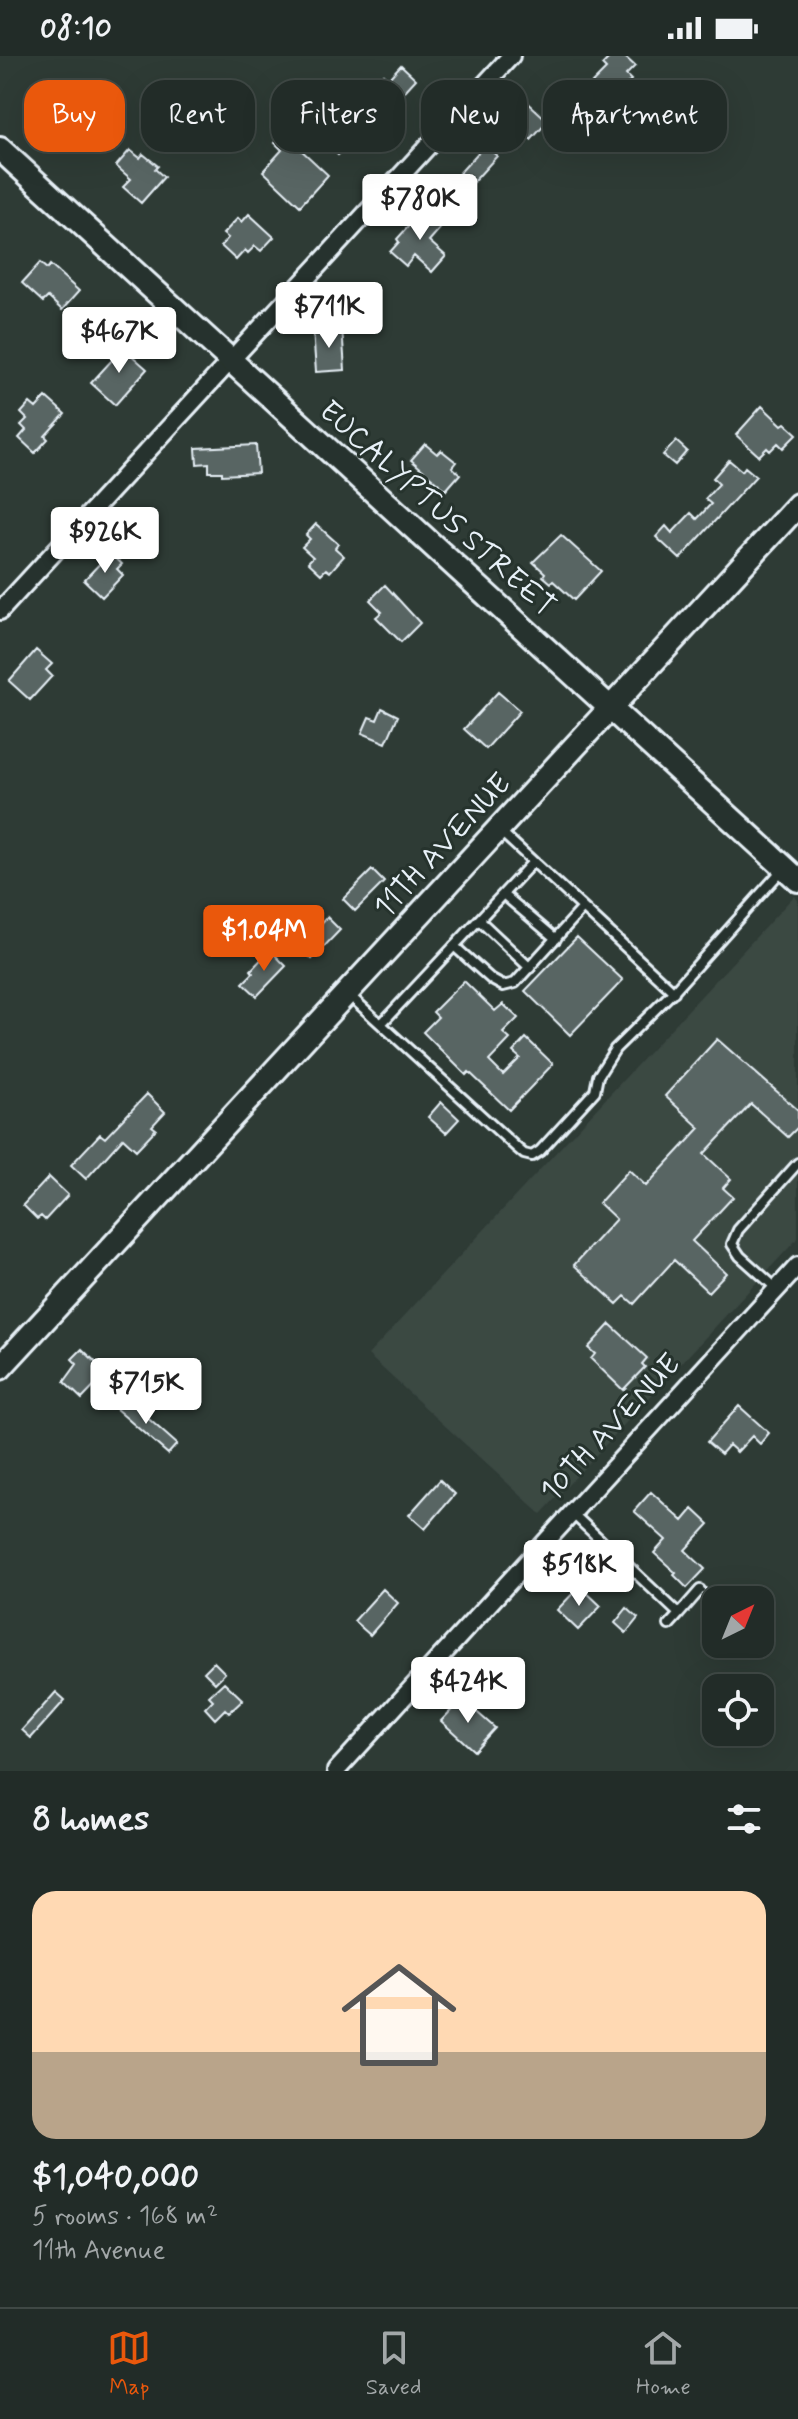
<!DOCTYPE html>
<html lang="en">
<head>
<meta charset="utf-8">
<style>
  :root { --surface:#222c28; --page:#2a3430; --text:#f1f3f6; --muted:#a2a7a8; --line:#3f4845; --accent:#ea580c }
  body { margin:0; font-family:Mynerve,sans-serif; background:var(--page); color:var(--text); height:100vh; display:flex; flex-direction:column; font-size:30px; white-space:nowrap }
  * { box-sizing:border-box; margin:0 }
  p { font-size:26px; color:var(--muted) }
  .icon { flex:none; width:44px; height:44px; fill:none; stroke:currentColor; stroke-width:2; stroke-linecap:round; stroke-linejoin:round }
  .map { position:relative; height:1715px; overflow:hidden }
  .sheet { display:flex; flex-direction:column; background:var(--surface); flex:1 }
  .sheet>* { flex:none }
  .top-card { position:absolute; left:24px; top:24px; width:750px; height:72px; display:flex; gap:16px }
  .needle { width:52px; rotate:43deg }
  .fabs { position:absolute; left:702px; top:1530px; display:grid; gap:16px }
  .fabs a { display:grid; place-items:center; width:72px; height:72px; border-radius:16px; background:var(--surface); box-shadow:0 8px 32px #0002,0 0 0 2px var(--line); font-size:40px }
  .price { position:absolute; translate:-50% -68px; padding:0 18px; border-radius:8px; background:#fff; color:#222; font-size:26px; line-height:52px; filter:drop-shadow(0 2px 4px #0008) }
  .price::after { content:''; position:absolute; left:50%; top:48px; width:24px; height:18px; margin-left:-12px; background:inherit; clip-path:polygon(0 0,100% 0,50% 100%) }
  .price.on { background:var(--accent); color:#fff }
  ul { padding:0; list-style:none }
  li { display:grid; align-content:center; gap:16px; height:424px; padding:0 32px }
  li+li { border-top:2px solid var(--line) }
  li span { display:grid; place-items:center; height:248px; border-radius:24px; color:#555 }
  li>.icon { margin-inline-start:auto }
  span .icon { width:144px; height:144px; fill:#fffc; stroke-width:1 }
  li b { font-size:34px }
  h2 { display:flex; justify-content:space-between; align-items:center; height:96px; padding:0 32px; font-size:34px }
  .tag { padding:0 28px; border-radius:24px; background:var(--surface); box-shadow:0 8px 32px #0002,0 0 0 2px var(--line); font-size:28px; line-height:72px }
  .tag.on { background:var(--accent); color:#fff }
  .status { display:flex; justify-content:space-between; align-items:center; height:56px; padding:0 40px; background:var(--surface); direction:ltr }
  .status svg { height:22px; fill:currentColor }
  .menu { display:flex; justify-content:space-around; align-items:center; height:112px; border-top:2px solid var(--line); background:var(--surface); font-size:22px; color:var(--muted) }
  .menu a { display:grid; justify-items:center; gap:4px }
  .menu .on { color:var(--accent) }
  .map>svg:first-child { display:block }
  .built { fill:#3b4843 }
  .building { fill:#596563; stroke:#e8f1f8; stroke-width:2 }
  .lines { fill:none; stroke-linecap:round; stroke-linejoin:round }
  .lane-casing { stroke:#e8f1f8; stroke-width:14 }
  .street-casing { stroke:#e8f1f8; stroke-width:22 }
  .secondary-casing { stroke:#e8f1f8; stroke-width:28 }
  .lane { stroke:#26332d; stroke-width:8 }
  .street { stroke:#26332d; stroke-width:16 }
  .secondary { stroke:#26332d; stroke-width:22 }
  .labels { text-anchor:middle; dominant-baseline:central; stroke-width:6; stroke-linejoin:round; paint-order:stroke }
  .street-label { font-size:30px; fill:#e8f1f8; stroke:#26332d }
</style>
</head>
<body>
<div class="status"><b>08:10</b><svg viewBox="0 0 49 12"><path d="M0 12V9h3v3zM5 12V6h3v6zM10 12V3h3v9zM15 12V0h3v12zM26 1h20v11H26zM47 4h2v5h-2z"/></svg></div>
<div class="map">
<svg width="798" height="1715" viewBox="0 0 798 1715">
  <rect width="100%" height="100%" fill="#2e3b35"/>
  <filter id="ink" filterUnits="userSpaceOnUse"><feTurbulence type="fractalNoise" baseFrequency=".0125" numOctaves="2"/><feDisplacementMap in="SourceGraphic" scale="16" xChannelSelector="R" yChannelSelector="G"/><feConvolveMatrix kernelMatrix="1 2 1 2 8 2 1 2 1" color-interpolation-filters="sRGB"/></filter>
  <g filter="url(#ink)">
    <path class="built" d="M794 840 798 844V1182L541 1458 368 1299Z"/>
    <path class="building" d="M611 0H624L635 10 626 19 631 24 610 45 592 27 606 13 602 9Z
      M401 9 416 23 361 83 357 79 338 99 326 87 338 75 336 73 367 40 364 37 383 18 388 23Z
      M524 43 548 65 531 84 523 77 514 87 498 72Z
      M284 78 328 119 300 150 263 115 282 94 275 87Z
      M485 89 497 100 467 133 455 122Z
      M130 94 140 102 143 98 158 110 155 113 164 121 141 147 123 131 131 123 116 110Z
      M425 152 443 169 429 185 446 200 432 216 414 200 406 210 390 196 399 186 397 183Z
      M249 158 274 181 261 195 255 190 248 197 245 194 236 204 221 190 228 182 223 178 238 162 242 166Z
      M40 207 47 213 50 209 79 235 62 254 48 241 43 246 22 227Z
      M342 271 345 314 316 316 313 274Z
      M120 289 147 313 115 349 91 327 113 303 110 301Z
      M46 341 65 358 45 380 48 383 35 397 19 382 26 374 21 369 27 363 21 357 30 347 36 352Z
      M762 350 782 369 785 367 797 378 783 392 778 387 770 395 767 392 759 400 736 379Z
      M676 385 687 395 675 409 663 399Z
      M425 388 437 398 441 394 456 406 452 411 460 418 446 434 411 404Z
      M256 389 258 417 222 419V416H209V407L197 408 196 392Z
      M729 404 742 415 745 411 756 420 680 503 656 481 666 470 672 477 691 457 697 463 711 448 705 443 719 428 713 422Z
      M316 468 338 488 335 492 344 500 330 516 326 513 321 518 308 506 313 501 302 491 310 483 306 479Z
      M561 479 601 515 574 544 553 525 551 527 543 520 545 517 533 506Z
      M110 497 122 508 117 513 123 519 102 541 84 524Z
      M385 529 420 567 401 586 376 561 382 556 370 544Z
      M36 594 52 608 46 614 52 620 30 644 9 625Z
      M498 636 520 655 486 693 464 673Z
      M382 652 398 660 386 687 362 677 369 661 377 664Z
      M372 814 384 826 355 855 343 843Z
      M327 861 340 874 312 903 300 891 305 885 301 880 313 868 317 872Z
      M577 881 623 924 570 979 525 935Z
      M270 894 286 910 257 940 243 927 253 917 251 914Z
      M464 925 495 955 503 948 518 962 503 977 510 983 489 1005 503 1019 520 1002 513 996 526 982 553 1008 509 1054 469 1016 466 1019 423 976 438 961 433 956Z
      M717 983 798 1054V1071L788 1081 751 1048 704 1098 731 1123 723 1132 733 1141 692 1185 726 1217 708 1236 674 1204 634 1248 625 1240 617 1248 574 1209 616 1163 599 1147 629 1114 646 1130 700 1072 665 1040Z
      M147 1038 165 1056 152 1070 156 1073 136 1094 123 1082 86 1123 71 1109 100 1078 105 1082Z
      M441 1046 459 1063 446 1077 428 1061Z
      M49 1121 68 1139 45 1164 41 1160 37 1163 23 1149Z
      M610 1268 647 1302 642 1308 645 1311 623 1334 591 1303 595 1298 588 1292Z
      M82 1293 107 1317 82 1343 64 1326 77 1308 72 1303Z
      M125 1342 177 1388 168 1398 115 1352Z
      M739 1350 769 1377 760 1388 752 1380 737 1396 729 1389 721 1398 707 1386Z
      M440 1424 455 1438 425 1473 409 1459Z
      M651 1436 683 1465 693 1453 709 1468 685 1494 705 1513 687 1532 674 1519 676 1517 654 1497 666 1484 634 1455Z
      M580 1530 601 1550 578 1574 557 1554Z
      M383 1533 398 1547 370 1579 354 1565Z
      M627 1552 638 1562 626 1577 615 1567Z
      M214 1606 225 1617 215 1627 204 1616Z
      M224 1626 243 1644 229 1657 225 1653 215 1663 205 1652 213 1644 209 1640Z
      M56 1636 65 1644 31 1682 22 1674Z
      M462 1643 495 1672 474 1695 441 1665Z"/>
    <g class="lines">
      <g class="lane-casing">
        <path id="lane" d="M499 774 674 936
          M503 838 556 883
          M479 864 530 912
          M454 890 492 924 503 930 515 927 583 852
          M348 938 517 1092 524 1098 532 1100 540 1095 595 1035 598 1020 615 993 671 938 782 814
          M381 968 533 806
          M777 1233 740 1200 732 1188 738 1174 798 1107
          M572 1457 679 1558 700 1534
          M669 1569 679 1558"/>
      </g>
      <g class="street-casing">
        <path id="street" d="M0 555 511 0
          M336 1715 798 1210"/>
      </g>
      <g class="secondary-casing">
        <path id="secondary" d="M0 93 798 824
          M0 1312 798 449"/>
      </g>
      <use href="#lane" class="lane"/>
      <use href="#street" class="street"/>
      <use href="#secondary" class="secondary"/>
    </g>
  </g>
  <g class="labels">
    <g class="street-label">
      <text transform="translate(437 453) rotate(42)">EUCALYPTUS STREET</text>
      <text transform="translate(443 790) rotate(-47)">11TH AVENUE</text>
      <text transform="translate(611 1372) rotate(-47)">10TH AVENUE</text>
    </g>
  </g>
</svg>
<div class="fabs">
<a><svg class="needle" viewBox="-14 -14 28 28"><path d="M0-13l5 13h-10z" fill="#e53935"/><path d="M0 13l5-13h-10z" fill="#a2a7a8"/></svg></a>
<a><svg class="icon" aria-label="locate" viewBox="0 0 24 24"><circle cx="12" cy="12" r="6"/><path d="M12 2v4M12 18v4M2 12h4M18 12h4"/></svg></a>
</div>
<b class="price" style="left:420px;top:186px">$780K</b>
<b class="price" style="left:329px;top:294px">$711K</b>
<b class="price" style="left:119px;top:319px">$467K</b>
<b class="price" style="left:105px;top:519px">$926K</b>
<b class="price on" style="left:264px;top:917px">$1.04M</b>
<b class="price" style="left:146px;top:1370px">$715K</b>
<b class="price" style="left:579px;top:1552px">$518K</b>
<b class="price" style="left:468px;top:1669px">$424K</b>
<div class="top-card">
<a class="tag on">Buy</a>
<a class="tag">Rent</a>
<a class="tag">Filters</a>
<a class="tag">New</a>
<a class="tag">Apartment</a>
</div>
</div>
<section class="sheet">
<h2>8 homes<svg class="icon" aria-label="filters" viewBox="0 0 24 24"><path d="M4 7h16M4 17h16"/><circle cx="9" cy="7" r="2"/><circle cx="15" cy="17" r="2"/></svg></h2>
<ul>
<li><span style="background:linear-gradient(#ffd9b3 65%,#b9a48a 0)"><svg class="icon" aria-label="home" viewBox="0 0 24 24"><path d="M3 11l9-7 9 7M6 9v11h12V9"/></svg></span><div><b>$1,040,000</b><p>5 rooms · 168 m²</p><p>11th Avenue</p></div></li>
</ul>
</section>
<nav class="menu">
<a class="on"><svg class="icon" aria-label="map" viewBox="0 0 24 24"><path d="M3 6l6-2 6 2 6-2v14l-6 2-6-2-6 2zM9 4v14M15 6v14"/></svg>Map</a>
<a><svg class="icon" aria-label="saved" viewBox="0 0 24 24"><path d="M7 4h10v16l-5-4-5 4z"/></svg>Saved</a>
<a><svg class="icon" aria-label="home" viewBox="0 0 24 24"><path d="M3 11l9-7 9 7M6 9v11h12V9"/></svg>Home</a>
</nav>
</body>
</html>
